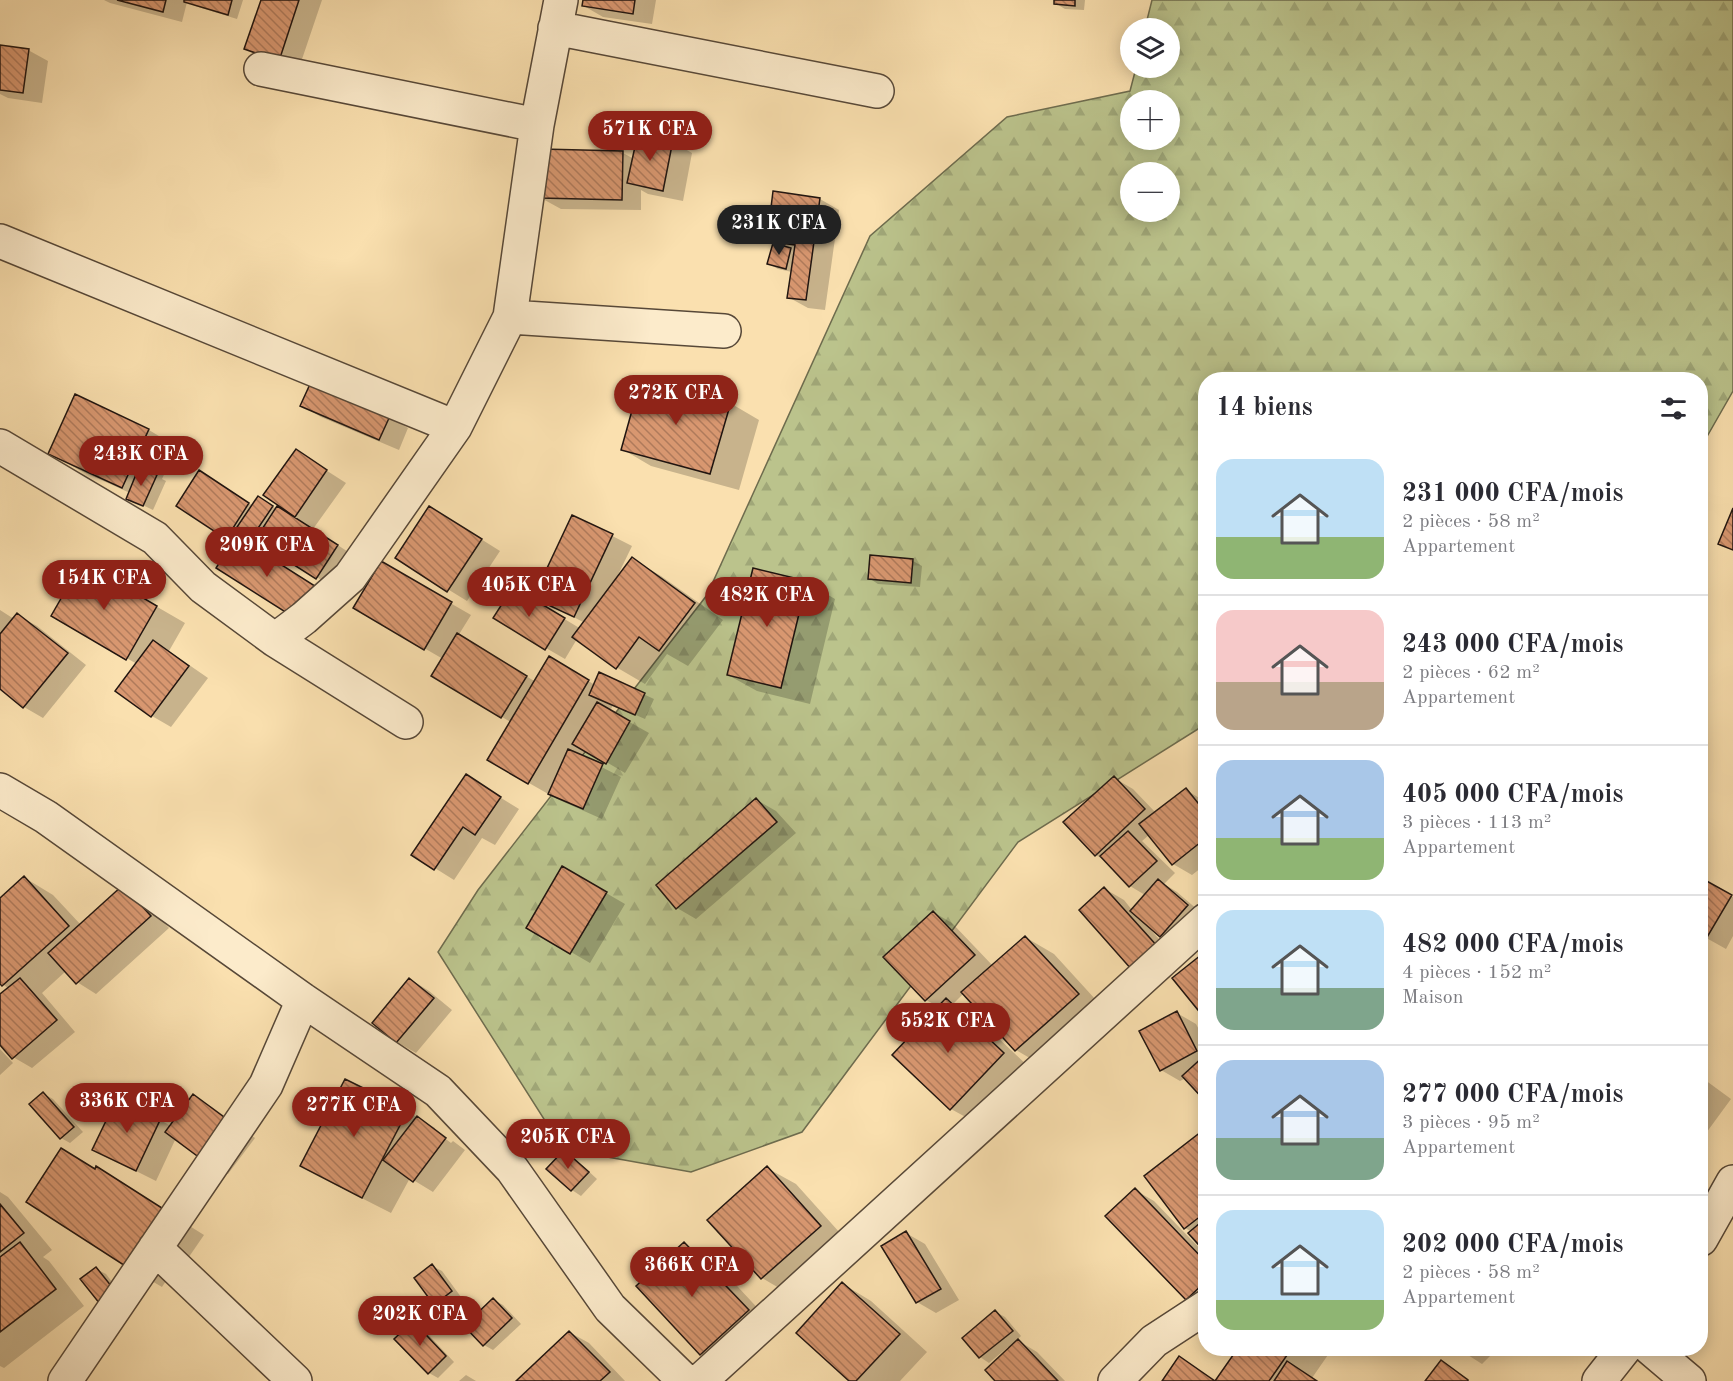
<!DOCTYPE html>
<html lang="fr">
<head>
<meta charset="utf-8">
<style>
  :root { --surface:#fff; --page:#f2f2f3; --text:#2b2b33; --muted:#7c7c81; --line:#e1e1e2; --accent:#8f2418 }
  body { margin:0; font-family:"Old Standard TT",serif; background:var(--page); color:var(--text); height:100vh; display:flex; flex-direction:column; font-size:22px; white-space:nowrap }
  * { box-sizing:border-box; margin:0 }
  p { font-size:20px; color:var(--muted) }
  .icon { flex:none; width:33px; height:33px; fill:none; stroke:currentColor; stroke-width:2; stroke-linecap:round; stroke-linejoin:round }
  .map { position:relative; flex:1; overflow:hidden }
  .side { position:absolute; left:1198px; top:372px; width:510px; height:984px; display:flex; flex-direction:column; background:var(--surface); border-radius:24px; box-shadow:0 3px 15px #0003 }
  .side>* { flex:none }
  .controls { position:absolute; left:1120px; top:18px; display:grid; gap:12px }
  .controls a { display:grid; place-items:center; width:60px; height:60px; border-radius:50%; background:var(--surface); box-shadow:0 3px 15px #0003; font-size:30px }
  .price { position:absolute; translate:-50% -51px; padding:0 14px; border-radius:21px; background:var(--accent); color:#fff; font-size:20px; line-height:39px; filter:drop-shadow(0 2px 3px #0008) }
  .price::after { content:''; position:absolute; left:50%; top:36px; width:18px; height:14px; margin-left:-9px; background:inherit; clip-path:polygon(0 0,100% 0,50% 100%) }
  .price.selected { background:#222; color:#fff }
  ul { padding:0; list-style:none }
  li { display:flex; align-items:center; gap:18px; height:150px; padding:0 18px }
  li+li { border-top:2px solid var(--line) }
  li span { display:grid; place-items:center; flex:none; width:168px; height:120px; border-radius:18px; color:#555 }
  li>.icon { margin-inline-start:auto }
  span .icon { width:72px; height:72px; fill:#fffc; stroke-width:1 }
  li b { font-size:26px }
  h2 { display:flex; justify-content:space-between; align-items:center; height:72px; padding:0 18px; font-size:26px }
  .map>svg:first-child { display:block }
  .forest { fill:url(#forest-firs); stroke:#6e6c4e; stroke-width:1.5; fill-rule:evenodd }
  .shadow { fill:#0003 }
  .building { fill:url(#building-back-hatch); stroke:#211510; stroke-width:1.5 }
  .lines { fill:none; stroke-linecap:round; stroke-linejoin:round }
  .minor-casing { stroke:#574838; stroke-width:36 }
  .minor { stroke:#fcebcb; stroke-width:33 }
</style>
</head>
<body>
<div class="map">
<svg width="1733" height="1381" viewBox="0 0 1733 1381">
  <defs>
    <pattern id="forest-firs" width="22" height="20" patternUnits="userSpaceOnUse" patternTransform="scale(1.5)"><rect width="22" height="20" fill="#bbc38c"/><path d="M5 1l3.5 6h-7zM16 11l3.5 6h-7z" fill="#a0a778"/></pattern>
    <pattern id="building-back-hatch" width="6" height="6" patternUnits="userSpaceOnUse" patternTransform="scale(1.5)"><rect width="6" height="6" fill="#d89770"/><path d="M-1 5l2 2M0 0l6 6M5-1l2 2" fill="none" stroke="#af7a5b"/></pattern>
  </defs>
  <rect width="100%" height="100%" fill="#fae0af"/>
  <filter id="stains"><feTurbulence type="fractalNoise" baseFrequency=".00333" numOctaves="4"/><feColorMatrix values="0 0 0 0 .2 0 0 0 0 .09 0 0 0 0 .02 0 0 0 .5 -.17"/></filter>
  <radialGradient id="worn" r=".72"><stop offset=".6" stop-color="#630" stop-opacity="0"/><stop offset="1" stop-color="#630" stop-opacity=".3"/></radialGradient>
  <path class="forest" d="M1152 0H1733V391L1701 447V380H1206V724L1018 842 802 1132 691 1172 563 1149 438 952 478 890 707 595 870 236 1007 117 1130 91 1136 68H1170V28H1145ZM1131 100H1170V140H1131ZM1131 172H1170V212H1131Z"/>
  <path class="shadow" d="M104 0H243L237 19 195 6 187 2 182 22 110 3Z
    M262 0H322L298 71 265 60 246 49Z
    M585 0H656L652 24 603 17 584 6Z
    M1056 0H1085L1084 10 1065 9 1055 3Z
    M0 46 28 50 48 61 42 103 8 98 0 94Z
    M639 135 673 142 692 153 683 201 648 194 641 190V210L561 209 541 198 623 153 634 159Z
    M775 193 820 199 839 210 825 310 808 308 788 297 792 272 778 269 769 264 774 244 768 240Z
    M76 396 149 430 177 447 162 479 166 481 153 510 128 498 130 493 79 470 50 453Z
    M730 403 759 420 739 490 651 466 622 449Z
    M302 406 389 417 408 428 399 450 321 417Z
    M296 451 346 483 313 529 356 557 335 589 254 536 249 545 337 600 318 629 299 618 234 541 178 506 218 483 253 506 267 503 277 509 278 508 287 510Z
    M573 516 632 546 617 577 632 559 661 576 723 620 688 666 667 654 645 684 616 667 577 639 565 659 546 648 533 600 581 629 585 623 535 597Z
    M449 519 500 551 467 601 397 558Z
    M913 561 922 566 920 587 878 584 869 578Z
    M381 563 471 615 458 636 536 682 550 658 595 685 600 674 654 699 645 719 613 705 610 711 649 733 625 773 586 750 582 757 621 777 602 819 557 799 489 760 512 723 433 675 443 659 355 608Z
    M83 564 185 623 169 651 208 678 171 727 152 716 117 691 137 664 53 616Z
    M806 582 835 599 810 704 757 691 728 675Z
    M0 610 14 619 17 615 37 626 86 665 43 718 24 707 0 688Z
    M466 776 519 809 495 845 482 838 454 880 414 855Z
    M1114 778 1133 789 1156 813 1186 790 1206 802V864L1192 875 1173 864 1149 835 1142 841 1175 873 1164 884 1177 892 1206 917 1180 947 1161 936 1151 927 1149 928 1176 958 1153 980 1105 889 1124 900 1132 910 1145 895 1130 886 1107 862 1096 855Z
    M757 800 776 811 796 833 696 919 677 908Z
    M563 868 625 904 590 963 528 927Z
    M25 878 53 895 81 925 142 898 169 928 96 994 77 982 66 971 42 993 75 1032 32 1068 13 1057 0 1042V996L9 989 0 982V900Z
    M1704 881 1733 897V936L1726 949 1701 935V886Z
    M933 912 952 923 993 966 1025 937 1054 954 1106 1011 1045 1067 1016 1050 964 993 953 1004 975 1016 1032 1070 980 1125 951 1109 939 1007 926 1000Z
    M410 979 429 991 452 1010 416 1053 397 1042 374 1023Z
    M1177 1013 1196 1024 1206 1043V1100L1186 1078 1180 1081 1161 1070Z
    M0 1049 13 1063 0 1075Z
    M1701 1077 1731 1099 1701 1140Z
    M44 1094 53 1099 83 1132 70 1143 61 1138Z
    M193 1096 212 1107 255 1138 228 1174 209 1163 176 1138 156 1181 94 1150 160 1120 171 1126Z
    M407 1111 435 1128 434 1130 451 1143 453 1141 465 1150 433 1192 410 1178 391 1213 330 1182Z
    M1206 1130V1251L1192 1232 1185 1228Z
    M564 1151 573 1157 597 1179 581 1196 572 1190 548 1168Z
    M97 1168 204 1235 182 1267 177 1264 162 1287 133 1270Z
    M767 1168 796 1184 849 1243 791 1295 762 1278Z
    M1135 1190 1154 1201 1206 1255V1310L1187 1299Z
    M0 1192 8 1197 52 1250 43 1257 49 1261 84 1306 4 1368 0 1366Z
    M906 1233 925 1244 959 1300 936 1313 917 1302Z
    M684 1244 713 1260 776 1328 730 1371 701 1354 638 1286Z
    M432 1266 442 1271 461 1297 444 1309 435 1304Z
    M96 1269 106 1274 124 1298 83 1279Z
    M843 1284 871 1301 927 1352 900 1381H851Z
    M494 1300 503 1305 521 1324 493 1350 484 1345Z
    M996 1312 1005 1317 1021 1336 1017 1340 1037 1352 1065 1381H997L1009 1349 1008 1347 989 1363 980 1357Z
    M413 1323 422 1328 454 1362 438 1378 429 1373Z
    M569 1332 589 1343 625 1381H519Z
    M1240 1348H1324L1330 1352 1312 1378 1317 1381H1163L1179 1358 1217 1381Z
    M1457 1348H1494L1496 1350 1482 1364Z
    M466 1375 476 1381H459Z"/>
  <path class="building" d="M117 0H166L163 12Z
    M184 0H232L228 15 184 2Z
    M261 0H299L279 61 244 49Z
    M583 0H635L633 14 582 6Z
    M1054 0H1075V6L1054 4Z
    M0 45 29 49 23 93 0 90Z
    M638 133 673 140 663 191 627 183Z
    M541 149 623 151 622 200 540 198Z
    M773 191 820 198 806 300 787 298 795 245 767 241Z
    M773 243 791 248 786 269 767 264Z
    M641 378 731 402 710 474 621 450Z
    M311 382 390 416 379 440 300 406Z
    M75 394 149 429 122 488 48 454Z
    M296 449 327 470 295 517 263 495Z
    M139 467 157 475 143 506 126 499Z
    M199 470 249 503 226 539 176 506Z
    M258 496 273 506 252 537 237 527Z
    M277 506 338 545 316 579 255 540Z
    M429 506 482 539 447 592 395 558Z
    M1733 508V550L1718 544Z
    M572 515 613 534 574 617 533 598Z
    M236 536 318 588 298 620 216 568Z
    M870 555 913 559 911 583 868 579Z
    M632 557 695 603 659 651 639 637 616 669 572 637Z
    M381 561 452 602 424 650 353 608Z
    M82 562 157 606 126 660 51 616Z
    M753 568 807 581 781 688 727 675Z
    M513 587 565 618 545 650 493 618Z
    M17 613 68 653 23 708 0 689V634Z
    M457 633 527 676 501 718 431 676Z
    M153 640 189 666 151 717 115 691Z
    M549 656 589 680 528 784 487 760Z
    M599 672 645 693 635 715 589 695Z
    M597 702 630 721 606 764 572 744Z
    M568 749 603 764 583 809 548 794Z
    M466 774 501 797 475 835 463 827 434 870 411 855Z
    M1114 776 1145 809 1095 856 1063 822Z
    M1186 788 1206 813V838L1172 865 1139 824Z
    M756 798 777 822 676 909 656 885Z
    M1128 831 1157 861 1129 887 1100 856Z
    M562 866 607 892 570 954 526 928Z
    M24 876 69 926 2 986 0 984V898Z
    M1158 879 1188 905 1160 937 1130 911Z
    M1703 879 1732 895 1706 939 1701 936V883Z
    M123 885 151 916 76 984 48 953Z
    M1104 887 1158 947 1132 970 1079 910Z
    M933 911 975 955 925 1001 883 957Z
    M1025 936 1079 994 1015 1051 961 992Z
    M1206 951V1020L1172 978Z
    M20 978 57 1020 12 1059 0 1045V994Z
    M409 978 434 998 396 1043 372 1023Z
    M946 998 1004 1053 950 1110 892 1055Z
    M1177 1011 1197 1051 1160 1071 1139 1031Z
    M1205 1055 1206 1056V1102L1182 1076Z
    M345 1079 408 1110 362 1198 300 1166Z
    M43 1092 74 1127 60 1139 29 1104Z
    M193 1094 236 1126 208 1164 165 1132Z
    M117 1098 161 1118 136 1171 92 1150Z
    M417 1116 446 1138 413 1182 383 1160Z
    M1206 1128V1212L1184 1229 1144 1176Z
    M61 1148 95 1169 96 1166 176 1217 133 1271 26 1202Z
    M564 1150 589 1172 571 1191 546 1169Z
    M767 1166 821 1226 761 1279 707 1220Z
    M1135 1188 1206 1262V1281L1186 1300 1105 1216Z
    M0 1204 24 1233 0 1252Z
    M1206 1218V1253L1188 1233Z
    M906 1231 941 1289 916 1303 881 1246Z
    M20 1242 56 1289 0 1332V1257Z
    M684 1242 749 1310 700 1355 636 1286Z
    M432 1264 452 1291 434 1305 414 1278Z
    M96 1267 116 1292 100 1304 80 1279Z
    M842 1282 900 1334 856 1381H849L796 1333Z
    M493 1298 512 1318 483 1346 464 1326Z
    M995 1310 1013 1331 979 1358 962 1338Z
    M413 1321 446 1356 428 1374 394 1339Z
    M569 1331 610 1372 600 1381H516Z
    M1018 1339 1058 1381H995L985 1370Z
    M1238 1348H1292L1269 1381H1162L1179 1356 1215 1381Z
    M1441 1360 1468 1380V1381H1425Z
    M1287 1361 1317 1381H1274Z"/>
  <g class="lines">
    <g class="minor-casing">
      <path id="minor" d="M555 28 877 91
        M261 69 537 125
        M0 241 455 427
        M510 317 724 331
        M0 446 155 538 203 587 275 640 406 722
        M275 640 304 618 350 577 455 427 510 317 537 125 561 0
        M0 790 46 817 303 1000 438 1091 512 1169 610 1308 685 1381
        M1701 1239 1733 1182
        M155 1248 295 1381
        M1650 1348 1689 1381
        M65 1381 266 1085 303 1000
        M700 1381 1206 920
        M1115 1381 1154 1341 1206 1307
        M1599 1381 1625 1348"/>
    </g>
    <use href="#minor" class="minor"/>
  </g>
  <rect width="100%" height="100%" filter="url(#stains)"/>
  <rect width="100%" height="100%" fill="url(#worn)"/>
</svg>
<div class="controls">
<a><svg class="icon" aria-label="layers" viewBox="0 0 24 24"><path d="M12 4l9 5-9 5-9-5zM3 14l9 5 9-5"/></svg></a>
<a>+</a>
<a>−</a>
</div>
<b class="price" style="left:650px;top:162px">571K CFA</b>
<b class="price selected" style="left:779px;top:256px">231K CFA</b>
<b class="price" style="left:676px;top:426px">272K CFA</b>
<b class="price" style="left:141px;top:487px">243K CFA</b>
<b class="price" style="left:267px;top:578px">209K CFA</b>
<b class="price" style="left:104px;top:611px">154K CFA</b>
<b class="price" style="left:529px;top:618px">405K CFA</b>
<b class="price" style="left:767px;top:628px">482K CFA</b>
<b class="price" style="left:948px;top:1054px">552K CFA</b>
<b class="price" style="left:127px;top:1134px">336K CFA</b>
<b class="price" style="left:354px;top:1138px">277K CFA</b>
<b class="price" style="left:568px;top:1170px">205K CFA</b>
<b class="price" style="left:692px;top:1298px">366K CFA</b>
<b class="price" style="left:420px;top:1347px">202K CFA</b>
<section class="side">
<h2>14 biens<svg class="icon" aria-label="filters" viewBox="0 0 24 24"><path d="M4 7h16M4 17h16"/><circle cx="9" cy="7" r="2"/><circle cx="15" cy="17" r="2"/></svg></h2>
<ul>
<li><span style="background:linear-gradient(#bfe0f5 65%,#8fb573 0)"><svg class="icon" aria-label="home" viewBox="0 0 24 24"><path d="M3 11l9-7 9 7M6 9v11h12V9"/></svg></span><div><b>231 000 CFA/mois</b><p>2 pièces · 58 m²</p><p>Appartement</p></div></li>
<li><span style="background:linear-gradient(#f6c9c9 60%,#b9a48a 0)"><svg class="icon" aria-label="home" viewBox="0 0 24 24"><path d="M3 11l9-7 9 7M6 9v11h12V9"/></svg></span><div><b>243 000 CFA/mois</b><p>2 pièces · 62 m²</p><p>Appartement</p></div></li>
<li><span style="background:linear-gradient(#a9c7e8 65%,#8fb573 0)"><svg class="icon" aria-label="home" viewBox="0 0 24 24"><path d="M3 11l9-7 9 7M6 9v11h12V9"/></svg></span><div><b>405 000 CFA/mois</b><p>3 pièces · 113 m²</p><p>Appartement</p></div></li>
<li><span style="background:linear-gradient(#bfe0f5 65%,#7fa58c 0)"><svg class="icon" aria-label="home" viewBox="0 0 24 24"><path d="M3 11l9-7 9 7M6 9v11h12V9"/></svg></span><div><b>482 000 CFA/mois</b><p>4 pièces · 152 m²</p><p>Maison</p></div></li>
<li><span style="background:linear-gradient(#a9c7e8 65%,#7fa58c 0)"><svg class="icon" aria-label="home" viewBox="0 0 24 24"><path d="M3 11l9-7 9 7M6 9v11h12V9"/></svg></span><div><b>277 000 CFA/mois</b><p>3 pièces · 95 m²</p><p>Appartement</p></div></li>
<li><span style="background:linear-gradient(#bfe0f5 75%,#8fb573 0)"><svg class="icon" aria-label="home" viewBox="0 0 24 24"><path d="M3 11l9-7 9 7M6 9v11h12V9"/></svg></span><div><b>202 000 CFA/mois</b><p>2 pièces · 58 m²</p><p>Appartement</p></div></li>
</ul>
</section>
</div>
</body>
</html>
